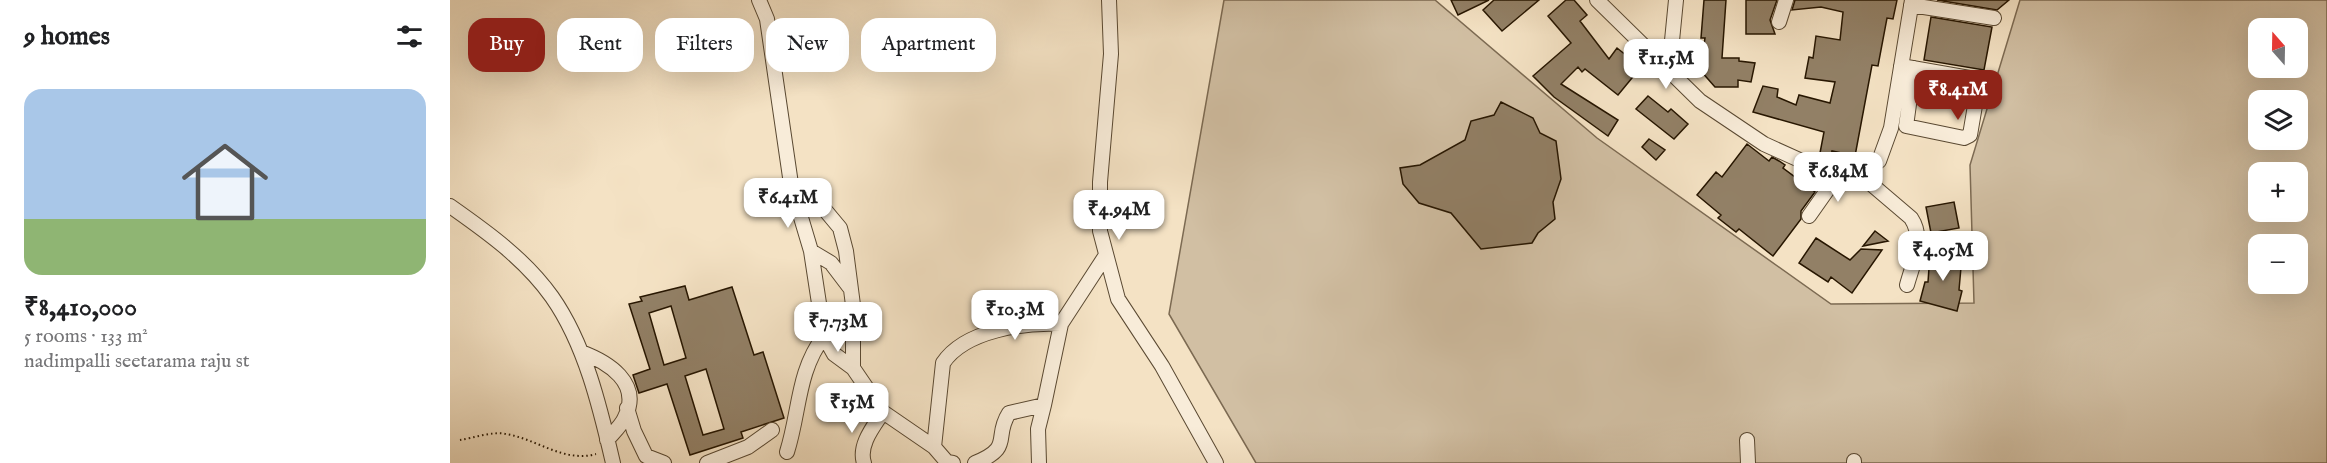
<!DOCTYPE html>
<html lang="en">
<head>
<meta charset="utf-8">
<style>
  :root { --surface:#fff; --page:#f2f2f2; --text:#202124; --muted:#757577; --accent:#8f2418 }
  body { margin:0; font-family:"IM FELL English",serif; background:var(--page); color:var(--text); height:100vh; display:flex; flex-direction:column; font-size:22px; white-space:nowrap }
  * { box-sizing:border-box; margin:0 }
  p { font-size:20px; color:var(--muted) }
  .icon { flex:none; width:33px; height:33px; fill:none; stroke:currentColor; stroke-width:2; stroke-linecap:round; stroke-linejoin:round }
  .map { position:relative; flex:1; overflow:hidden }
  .panel { display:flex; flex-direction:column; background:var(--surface); width:450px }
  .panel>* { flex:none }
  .guide { position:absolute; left:18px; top:18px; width:570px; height:54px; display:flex; gap:12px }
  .needle { width:39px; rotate:340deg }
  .tools { position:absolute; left:1798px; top:18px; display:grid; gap:12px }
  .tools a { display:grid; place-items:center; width:60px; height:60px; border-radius:12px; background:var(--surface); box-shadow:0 6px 24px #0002; font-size:30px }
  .price { position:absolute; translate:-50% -51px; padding:0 14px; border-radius:12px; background:#fff; color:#222; font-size:20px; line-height:39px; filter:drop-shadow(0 2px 3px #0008) }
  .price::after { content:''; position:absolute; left:50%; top:36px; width:18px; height:14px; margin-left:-9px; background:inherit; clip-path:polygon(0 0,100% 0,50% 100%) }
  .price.current { background:var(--accent); color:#fff }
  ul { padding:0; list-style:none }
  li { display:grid; align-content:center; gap:12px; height:318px; padding:0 24px }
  li span { display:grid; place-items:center; height:186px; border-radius:18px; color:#555 }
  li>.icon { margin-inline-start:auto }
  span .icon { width:108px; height:108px; fill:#fffc; stroke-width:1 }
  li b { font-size:26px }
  h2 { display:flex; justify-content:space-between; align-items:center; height:72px; padding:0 24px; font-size:26px }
  .tag { padding:0 21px; border-radius:18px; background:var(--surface); box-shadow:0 6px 24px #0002; font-size:21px; line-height:54px }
  .tag.current { background:var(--accent); color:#fff }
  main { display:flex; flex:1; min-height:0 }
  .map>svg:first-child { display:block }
  .green { fill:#d1bfa3; stroke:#7c6a52; stroke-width:1.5; fill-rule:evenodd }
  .building { fill:#928066; stroke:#271601; stroke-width:1.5; fill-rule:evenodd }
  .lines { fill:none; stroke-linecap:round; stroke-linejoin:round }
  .minor-casing { stroke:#5a4932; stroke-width:16 }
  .path { stroke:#271601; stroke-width:2; stroke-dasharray:1.5 3; stroke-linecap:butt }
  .minor { stroke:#f8ecd9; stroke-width:14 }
</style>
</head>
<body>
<main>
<section class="panel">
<h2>9 homes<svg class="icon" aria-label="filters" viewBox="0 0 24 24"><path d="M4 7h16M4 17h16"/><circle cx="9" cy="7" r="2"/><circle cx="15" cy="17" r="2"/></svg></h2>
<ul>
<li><span style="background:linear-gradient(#a9c7e8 70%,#8fb573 0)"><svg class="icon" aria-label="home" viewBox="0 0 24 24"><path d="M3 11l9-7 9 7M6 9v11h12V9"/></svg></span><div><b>₹8,410,000</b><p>5 rooms · 133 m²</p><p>nadimpalli seetarama raju st</p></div></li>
</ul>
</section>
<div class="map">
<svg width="1877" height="463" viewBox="0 0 1877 463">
  <rect width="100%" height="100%" fill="#f4e2c4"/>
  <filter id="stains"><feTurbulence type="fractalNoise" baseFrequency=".00333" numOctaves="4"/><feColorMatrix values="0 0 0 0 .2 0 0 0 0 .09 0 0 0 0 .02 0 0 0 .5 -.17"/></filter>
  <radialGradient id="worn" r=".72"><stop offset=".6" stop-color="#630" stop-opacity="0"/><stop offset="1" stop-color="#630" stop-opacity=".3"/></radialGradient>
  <path class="green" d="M774 0H985L1147 138 1381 304 1524 303 1520 165 1570 0H1877V463H806L719 314ZM1809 28H1848V68H1809ZM1809 100H1848V140H1809ZM1809 172H1848V212H1809ZM1809 244H1848V284H1809Z"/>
  <path class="building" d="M1001 0H1039L1008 15Z
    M1044 0H1089L1052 31 1033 10Z
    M1116 0H1124L1137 15 1130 21 1159 59 1167 48 1191 67 1168 95 1135 69 1132 72 1128 67 1111 84 1168 120 1158 136 1104 97 1083 76 1121 43 1098 16Z
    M1254 0H1276L1272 58H1289V61L1305 63 1301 82 1288 80V87H1265L1250 70 1255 38H1251Z
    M1296 0H1327L1320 20 1325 34H1296Z
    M1345 0H1447L1443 19 1437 18 1428 66 1422 65 1405 156 1382 151 1381 155 1370 153 1374 132 1303 112 1313 86 1328 89 1327 97 1346 105 1349 95 1380 103 1385 82 1355 78 1359 57 1363 58 1366 36 1390 40 1393 12 1371 7 1342 10Z
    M1487 0H1559L1547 10Z
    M1481 17 1542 27 1534 70 1474 60Z
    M1198 96 1218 112 1221 109 1238 124 1224 139 1186 109Z
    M1051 102 1083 118 1090 133 1106 141 1111 179 1103 202 1105 219 1088 233 1082 243 1031 249 1001 213 969 203 953 184 950 168 970 165 1015 140 1021 121 1044 115Z
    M1199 139 1215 150 1206 160 1192 147Z
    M1297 144 1319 161 1322 157 1329 161 1335 165 1333 168 1365 192 1351 211V219L1323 256 1289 229 1286 232 1268 218 1271 215 1247 195 1266 172 1272 177Z
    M1504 202 1509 228 1481 233 1476 207Z
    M1425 231 1438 241 1413 246Z
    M1366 238 1400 260 1411 249 1432 250 1402 293 1381 277 1378 282 1349 263Z
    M1480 254 1512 256 1509 290 1512 291 1507 311 1470 301 1475 282H1478Z
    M235 286 239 300 282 287 304 355 313 352 334 418 291 432 293 438 240 455 217 384 189 393 183 375 200 369 179 304 192 301 190 297ZM221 306 236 358 214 365 199 313ZM256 369 274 429 253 435 235 376Z"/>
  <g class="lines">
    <g class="minor-casing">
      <path id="minor" d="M309 0 317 19 341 184 361 251 374 336C347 372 350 411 337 452
        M659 0 661 54 650 182V231L668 299 712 366 766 463
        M1147 0 1250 101 1314 144 1376 172H1407L1429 161 1441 128 1462 0
        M1461 5 1544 18
        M1329 22 1336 0
        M1451 66 1525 79 1529 82 1520 135 1514 138 1456 126 1464 68
        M1219 71 1226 0
        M1407 172 1461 218C1475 239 1463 263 1457 285
        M341 184 375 210 390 228 396 251 403 305V368L433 412 484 447 497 462 503 463
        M0 206C37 232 75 259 102 297 135 344 150 407 163 463
        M1359 216 1390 172
        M361 251 381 263 400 288
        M373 327 403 321
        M374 336 384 354 403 368
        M131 352C158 362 192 383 175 417 172 425 163 433 157 440
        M594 405 611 324
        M177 408 184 431 196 456 214 463
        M1297 440 1298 463
        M484 447 493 363C515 330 575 322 611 324L656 255
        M257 463 298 447 322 430
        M414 463C408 445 424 426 433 412
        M525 463C564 447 543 438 559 413L594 405 588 429 589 463
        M1404 463V461"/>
    </g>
    <path class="path" d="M10 440C23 438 43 431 56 434 87 439 114 463 146 454"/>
    <use href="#minor" class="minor"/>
  </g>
  <rect width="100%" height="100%" filter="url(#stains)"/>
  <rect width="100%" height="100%" fill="url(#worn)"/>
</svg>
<div class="tools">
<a><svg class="needle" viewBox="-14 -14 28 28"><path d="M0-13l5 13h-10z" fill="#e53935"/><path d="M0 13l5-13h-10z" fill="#757577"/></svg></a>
<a><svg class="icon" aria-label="layers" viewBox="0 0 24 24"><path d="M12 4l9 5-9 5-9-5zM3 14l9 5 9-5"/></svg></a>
<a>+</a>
<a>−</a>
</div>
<b class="price" style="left:1216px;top:90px">₹11.5M</b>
<b class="price current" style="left:1508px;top:121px">₹8.41M</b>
<b class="price" style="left:1388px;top:203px">₹6.84M</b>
<b class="price" style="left:338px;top:229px">₹6.41M</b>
<b class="price" style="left:669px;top:241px">₹4.94M</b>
<b class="price" style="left:1493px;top:282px">₹4.05M</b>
<b class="price" style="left:565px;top:341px">₹10.3M</b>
<b class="price" style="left:388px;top:353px">₹7.73M</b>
<b class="price" style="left:402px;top:434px">₹15M</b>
<div class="guide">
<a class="tag current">Buy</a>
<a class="tag">Rent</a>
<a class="tag">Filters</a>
<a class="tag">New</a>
<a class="tag">Apartment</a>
</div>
</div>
</main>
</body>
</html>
